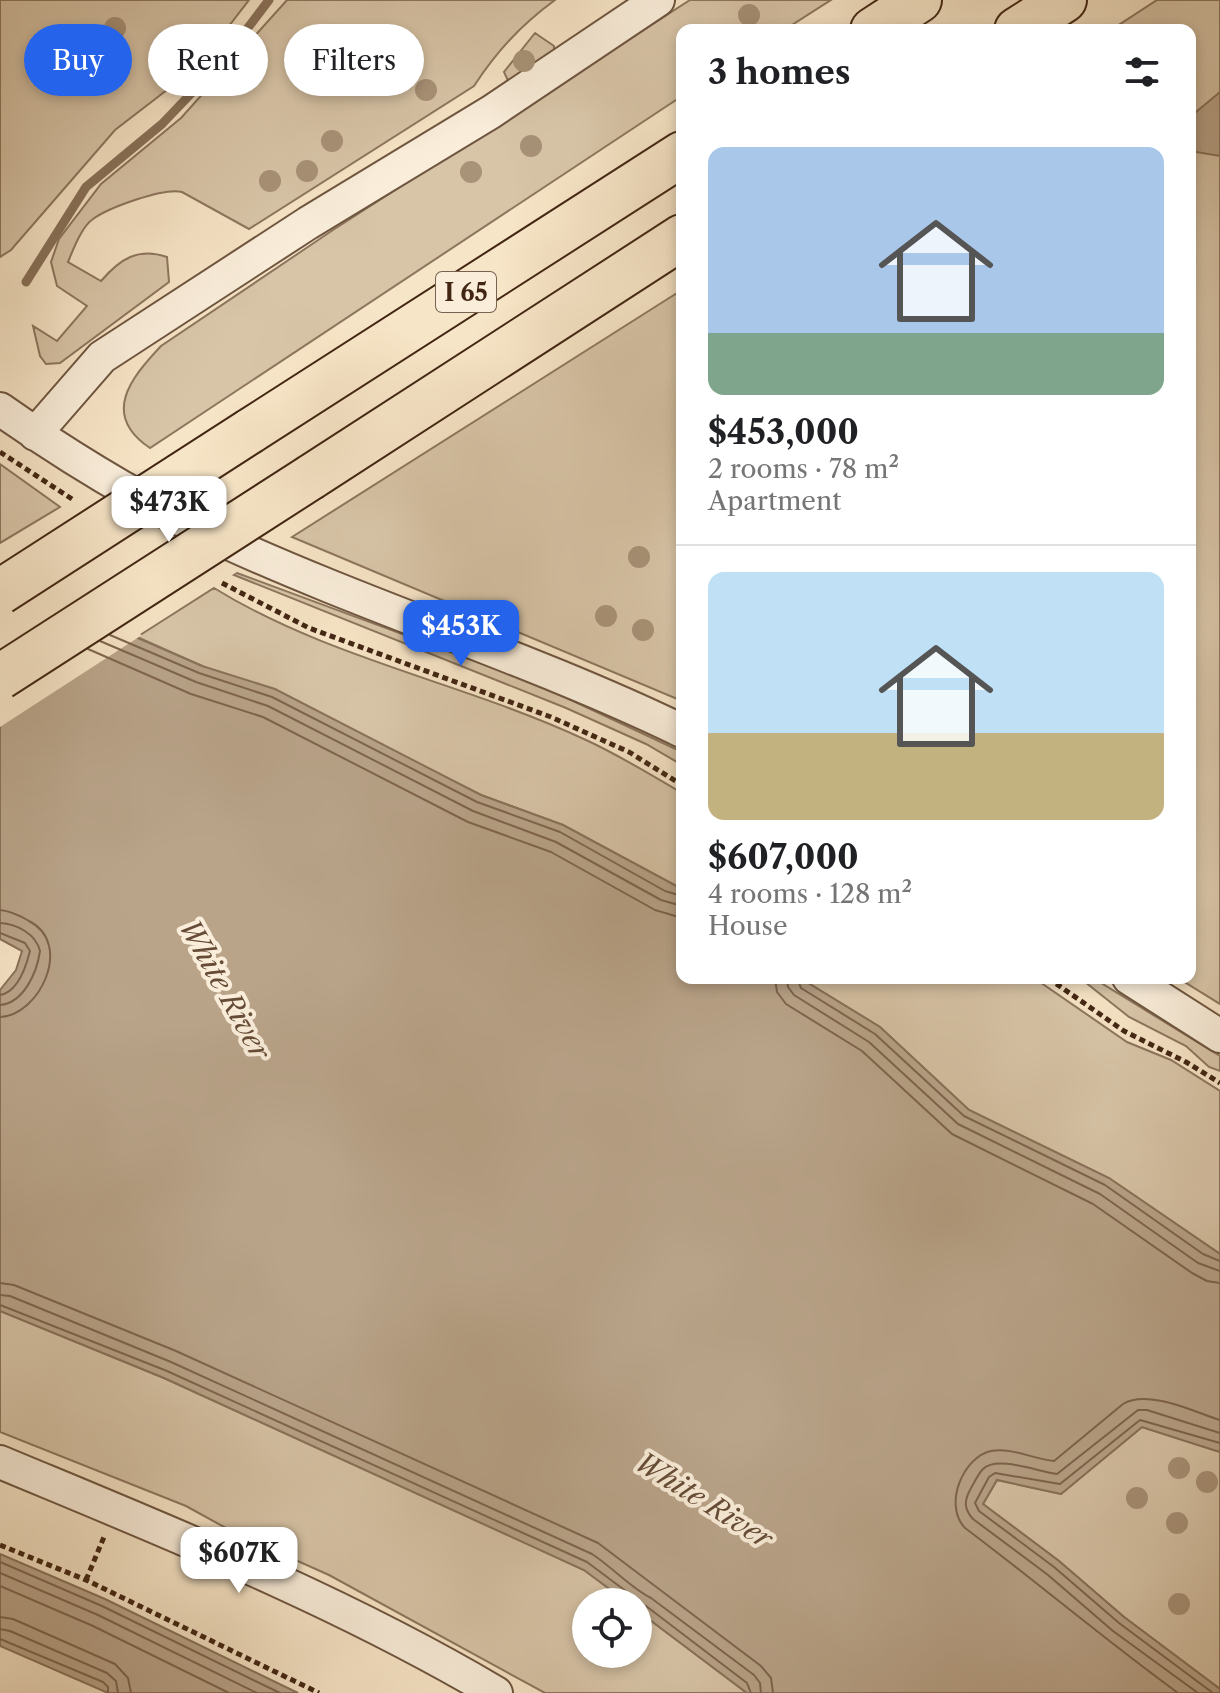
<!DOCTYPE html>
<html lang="en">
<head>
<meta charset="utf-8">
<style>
  :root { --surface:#fff; --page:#f2f2f2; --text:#202124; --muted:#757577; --line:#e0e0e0; --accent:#2563eb }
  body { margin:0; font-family:"Libre Caslon Text",serif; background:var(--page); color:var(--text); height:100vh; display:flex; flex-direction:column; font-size:30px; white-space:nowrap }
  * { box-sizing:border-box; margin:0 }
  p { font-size:26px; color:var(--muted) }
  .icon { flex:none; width:44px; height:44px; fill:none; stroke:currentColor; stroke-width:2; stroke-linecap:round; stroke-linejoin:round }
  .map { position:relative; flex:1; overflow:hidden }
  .sheet { position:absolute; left:676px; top:24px; width:520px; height:960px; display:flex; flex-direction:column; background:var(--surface); border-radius:16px; box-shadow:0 4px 12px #0003 }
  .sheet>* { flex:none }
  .guide { position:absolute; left:24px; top:24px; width:532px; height:72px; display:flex; gap:16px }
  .fabs { position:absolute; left:572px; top:1588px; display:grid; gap:16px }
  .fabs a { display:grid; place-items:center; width:80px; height:80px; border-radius:50%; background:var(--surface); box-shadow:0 4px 12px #0003; font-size:40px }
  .price { position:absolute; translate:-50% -68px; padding:0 18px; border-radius:16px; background:#fff; color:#222; font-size:26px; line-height:52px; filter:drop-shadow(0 2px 4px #0008) }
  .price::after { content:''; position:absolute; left:50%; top:48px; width:24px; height:18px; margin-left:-12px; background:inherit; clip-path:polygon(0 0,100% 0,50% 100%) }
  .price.active { background:var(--accent); color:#fff }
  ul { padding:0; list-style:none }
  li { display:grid; align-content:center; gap:16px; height:424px; padding:0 32px }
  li+li { border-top:2px solid var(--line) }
  li span { display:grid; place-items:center; height:248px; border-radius:16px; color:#555 }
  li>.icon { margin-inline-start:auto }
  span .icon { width:144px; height:144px; fill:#fffc; stroke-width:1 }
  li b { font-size:34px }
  h2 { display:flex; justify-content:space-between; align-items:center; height:96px; padding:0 32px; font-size:34px }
  .tag { padding:0 28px; border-radius:36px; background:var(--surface); box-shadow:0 4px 12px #0003; font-size:28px; line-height:72px }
  .tag.active { background:var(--accent); color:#fff }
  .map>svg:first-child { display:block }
  .green { fill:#d8c5a8; stroke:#8d765e; stroke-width:2 }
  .water { fill:#b9a48a; stroke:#89725a; stroke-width:2 }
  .pier { fill:#f7e5c7 }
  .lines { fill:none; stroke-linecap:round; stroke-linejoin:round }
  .shore { stroke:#7e654e; stroke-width:2 }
  .stream { stroke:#89725a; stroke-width:9 }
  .minor-casing { stroke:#6f5640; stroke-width:36 }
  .highway-casing { stroke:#422613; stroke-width:48 }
  .path { stroke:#422613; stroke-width:5; stroke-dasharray:6 4; stroke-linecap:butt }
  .minor { stroke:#faeedb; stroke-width:32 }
  .highway { stroke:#f7e5c7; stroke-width:44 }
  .highway-bridge-casing { stroke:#422613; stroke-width:48; stroke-linecap:butt }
  .highway-bridge { stroke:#f7e5c7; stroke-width:44 }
  .tree { fill:#a89278 }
  .labels { text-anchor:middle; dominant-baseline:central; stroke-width:8; stroke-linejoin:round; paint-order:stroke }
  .shield { fill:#faeedb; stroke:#79624f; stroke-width:2 }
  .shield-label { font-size:24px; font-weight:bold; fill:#422613 }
  .water-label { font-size:28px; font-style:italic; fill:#664c37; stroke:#faeedb }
</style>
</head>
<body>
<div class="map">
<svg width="1220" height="1693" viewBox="0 0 1220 1693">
  <rect width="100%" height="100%" fill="#f7e5c7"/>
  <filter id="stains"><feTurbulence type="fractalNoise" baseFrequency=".0025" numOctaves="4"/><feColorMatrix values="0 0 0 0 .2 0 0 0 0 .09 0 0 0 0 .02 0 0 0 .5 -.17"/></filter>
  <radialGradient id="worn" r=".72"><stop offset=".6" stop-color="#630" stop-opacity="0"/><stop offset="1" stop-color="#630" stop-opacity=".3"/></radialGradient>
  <path class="green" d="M0 0H249L198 66 115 130 11 250 0 257Z
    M287 0H555C521 25 497 51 474 86L249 229 182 192C164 187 108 208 93 219 82 226 73 250 68 262L101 281C120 259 138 247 167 257L169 282 60 363 46 364 40 356 33 326 57 341 87 306 57 286 51 262 59 239 101 184 181 118Z
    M690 0H831L784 30H682V96L150 448C101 415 130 379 161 346L333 230Z
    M1157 0H1220V1004L1178 978H1190V30H1111Z
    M535 33 554 46V52L509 83 504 72Z
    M682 290V701L292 537 677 293Z
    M0 464 60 507 0 543Z
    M237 573 537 684 682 752V765L646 744 566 708 234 575Z
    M214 588C329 659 465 683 586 740 619 755 651 775 682 793V889L563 825 481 795 378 744 137 637Z
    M800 978H1034L1127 1042 1171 1060 1220 1091V1254L1109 1178 969 1110 880 1027Z
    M1080 978H1093L1220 1056V1071L1209 1067 1186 1046 1129 1017Z
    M0 1311 164 1378 584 1570 627 1602H586V1654H638V1611L747 1693H545L329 1575 235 1533 186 1506 0 1432Z
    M1142 1427 1220 1452V1689L1124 1617 1059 1561 983 1504 997 1480 1061 1494Z"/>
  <path class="water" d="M1220 92V156L1190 151V117Z
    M0 578 202 666 275 689 481 795 563 825 682 889V978H800L880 1027 969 1110 1109 1178 1220 1254V1452L1142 1427 1061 1494 997 1480 983 1504 1059 1561 1124 1617 1220 1689V1693H747L638 1611V1602H627L584 1570 164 1378 0 1311V990L16 970 22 951 0 939Z
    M0 1554 105 1599 298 1693H108L0 1646Z"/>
  <path class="pier" d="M0 574 142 635 0 727Z"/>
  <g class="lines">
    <path class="shore" d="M110 635 199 673 272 697 477 802 560 832 665 891 682 896
      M100 641 196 682 268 706 473 811 556 842 661 900 682 906
      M88 649 191 694 263 717 468 822 551 852 655 910 682 918
      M0 910C11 911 19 915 29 921 74 944 39 1016 0 1017
      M0 923C17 924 36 934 40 951 37 972 24 1003 0 1005
      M0 933 25 943 30 951C26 967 18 992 0 995
      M775 978 777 992 786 1004 862 1051 952 1134 1093 1204 1192 1273 1207 1281 1220 1283
      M787 978 788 987 794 995 869 1042 958 1124 1100 1194 1198 1263 1220 1271
      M797 978 801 988 875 1034 964 1116 1105 1185 1203 1254 1220 1261
      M0 1283 14 1285 176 1351 598 1543 761 1666 771 1678 773 1693
      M0 1295 10 1296 171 1362 592 1554C612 1567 632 1589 651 1598L754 1675 760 1683 761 1693
      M0 1305 167 1371 587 1562 627 1592 631 1602
      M0 1562 102 1606 280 1693
      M0 1573 98 1615 257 1693
      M0 1586 93 1626 229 1693
      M638 1605 646 1606 747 1683 751 1693
      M0 1617 13 1619 115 1664 128 1678 131 1693
      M0 1629 10 1631 107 1673 116 1681 118 1693
      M0 1639 103 1682 108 1687V1693
      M1178 1693C1105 1640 1037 1582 965 1528 943 1505 963 1457 991 1451 1010 1447 1034 1459 1054 1461L1123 1404C1148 1389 1194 1412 1220 1420
      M1198 1693 1113 1631 1048 1575 973 1519C964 1509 964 1501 970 1490 974 1483 978 1474 983 1469 997 1455 1039 1472 1057 1474L1138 1410H1147L1220 1433
      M1213 1693 1119 1623 1054 1567 979 1511 975 1503 989 1477 995 1473 1060 1484 1140 1420 1220 1443"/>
    <path class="stream" d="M26 282 86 187 162 124 225 58 269 0"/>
    <g class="minor-casing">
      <path id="minor" d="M0 409C71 459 146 504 224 541 375 610 533 659 682 731
        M35 434 102 357 308 223 491 112 658 0
        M1129 978 1220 1036
        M0 1462C168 1532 339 1600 496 1693"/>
    </g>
    <g class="highway-casing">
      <path id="highway" d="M873 30 919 0
        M1017 30 1064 0
        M250 431 682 154
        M311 477 682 237"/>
    </g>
    <path class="path" d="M0 452 72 499
      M222 583 309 628 551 717 629 752 682 785
      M1048 978 1124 1031 1186 1062 1220 1083
      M0 1545 86 1580 319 1693
      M86 1580 104 1537"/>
    <use href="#minor" class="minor"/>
    <use href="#highway" class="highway"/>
    <g class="highway-bridge-casing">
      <path id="highway-bridge" d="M0 592 250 431
        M0 677 311 477"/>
    </g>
    <use href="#highway-bridge" class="highway-bridge"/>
  </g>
  <g class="tree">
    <circle cx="749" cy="15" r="11"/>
    <circle cx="115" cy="28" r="11"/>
    <circle cx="524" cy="61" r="11"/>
    <circle cx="426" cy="90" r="11"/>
    <circle cx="332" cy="141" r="11"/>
    <circle cx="531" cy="146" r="11"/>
    <circle cx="307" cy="171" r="11"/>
    <circle cx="471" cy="172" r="11"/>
    <circle cx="270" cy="181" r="11"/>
    <circle cx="639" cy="557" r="11"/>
    <circle cx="606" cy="616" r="11"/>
    <circle cx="643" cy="630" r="11"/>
    <circle cx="1179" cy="1468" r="11"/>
    <circle cx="1207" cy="1482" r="11"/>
    <circle cx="1137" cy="1498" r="11"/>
    <circle cx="1177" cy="1523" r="11"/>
    <circle cx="1179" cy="1604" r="11"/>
  </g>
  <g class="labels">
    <rect class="shield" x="436" y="272" width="60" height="40" rx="6"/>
    <g class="shield-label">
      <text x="466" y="292">I 65</text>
    </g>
    <g class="water-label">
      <text transform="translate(225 989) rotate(61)">White River</text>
      <text transform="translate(704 1500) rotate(32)">White River</text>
    </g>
  </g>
  <rect width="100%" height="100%" filter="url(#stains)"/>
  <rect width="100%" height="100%" fill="url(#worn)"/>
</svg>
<div class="fabs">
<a><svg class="icon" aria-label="locate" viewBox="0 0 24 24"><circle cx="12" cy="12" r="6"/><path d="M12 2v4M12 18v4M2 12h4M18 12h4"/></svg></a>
</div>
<b class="price" style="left:169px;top:544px">$473K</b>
<b class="price active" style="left:461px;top:668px">$453K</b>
<b class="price" style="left:239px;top:1595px">$607K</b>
<div class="guide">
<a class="tag active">Buy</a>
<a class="tag">Rent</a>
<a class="tag">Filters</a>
</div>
<section class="sheet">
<h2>3 homes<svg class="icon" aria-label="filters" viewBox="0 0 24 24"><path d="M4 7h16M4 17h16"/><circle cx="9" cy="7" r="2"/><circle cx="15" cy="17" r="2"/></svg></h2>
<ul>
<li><span style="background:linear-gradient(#a9c7e8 75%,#7fa58c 0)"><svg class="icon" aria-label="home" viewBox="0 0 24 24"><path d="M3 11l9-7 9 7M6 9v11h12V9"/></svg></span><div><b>$453,000</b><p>2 rooms · 78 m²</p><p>Apartment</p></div></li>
<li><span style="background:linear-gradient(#bfe0f5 65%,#c2b280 0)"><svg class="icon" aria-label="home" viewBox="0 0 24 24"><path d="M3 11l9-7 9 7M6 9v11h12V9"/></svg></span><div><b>$607,000</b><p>4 rooms · 128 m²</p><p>House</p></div></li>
</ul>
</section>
</div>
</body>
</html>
